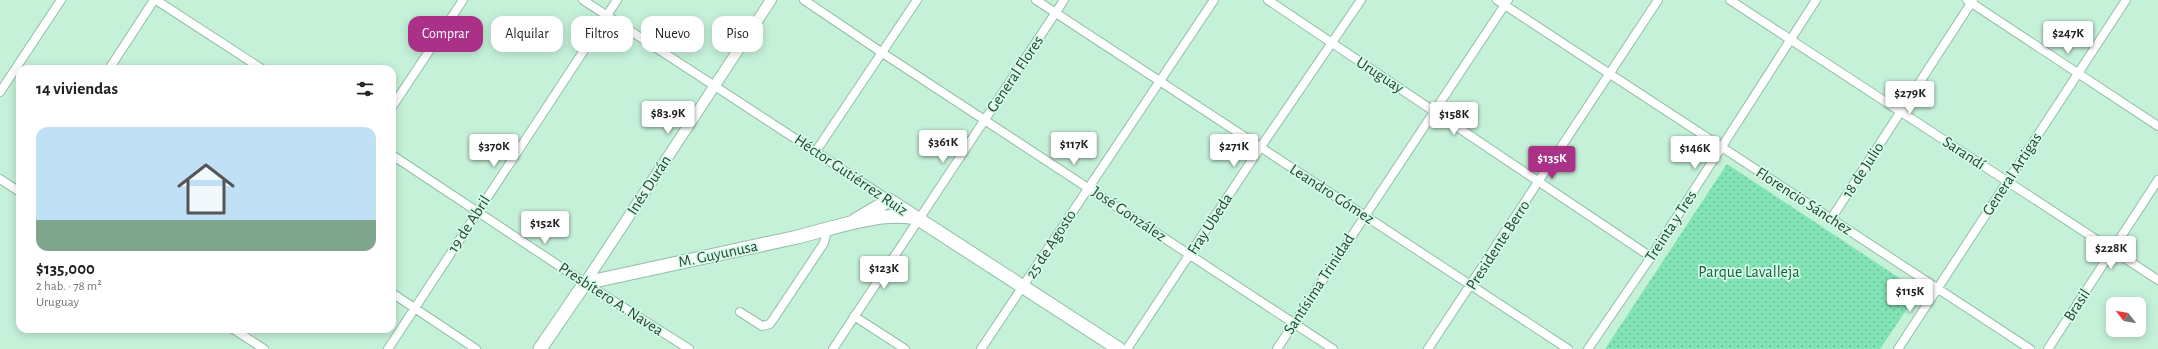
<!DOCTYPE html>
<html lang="es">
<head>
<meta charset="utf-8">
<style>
  :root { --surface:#fff; --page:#f6f6f6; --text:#222; --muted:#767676; --accent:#aa3187 }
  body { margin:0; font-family:"Alegreya Sans",sans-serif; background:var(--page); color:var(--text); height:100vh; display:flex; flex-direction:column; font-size:15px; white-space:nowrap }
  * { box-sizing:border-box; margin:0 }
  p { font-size:13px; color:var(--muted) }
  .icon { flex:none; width:22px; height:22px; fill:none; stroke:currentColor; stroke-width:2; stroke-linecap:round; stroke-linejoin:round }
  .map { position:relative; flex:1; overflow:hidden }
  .drawer { position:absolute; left:16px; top:65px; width:380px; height:268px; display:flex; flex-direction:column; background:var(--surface); border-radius:12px; box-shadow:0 2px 10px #0003 }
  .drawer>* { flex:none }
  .top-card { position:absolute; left:408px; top:16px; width:380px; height:36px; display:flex; gap:8px }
  .needle { width:26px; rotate:301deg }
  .tools { position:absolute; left:2106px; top:297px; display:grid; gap:8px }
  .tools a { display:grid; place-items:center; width:40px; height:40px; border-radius:8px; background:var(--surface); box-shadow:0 2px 10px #0003; font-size:20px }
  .price { position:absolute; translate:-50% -34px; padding:0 9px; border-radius:4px; background:#fff; color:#222; font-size:13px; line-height:26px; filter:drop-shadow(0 1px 2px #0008) }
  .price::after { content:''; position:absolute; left:50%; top:24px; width:12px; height:9px; margin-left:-6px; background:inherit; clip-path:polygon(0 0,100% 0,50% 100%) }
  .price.active { background:var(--accent); color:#fff }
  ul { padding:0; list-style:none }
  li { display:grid; align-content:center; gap:8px; height:212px; padding:0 20px }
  li span { display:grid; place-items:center; height:124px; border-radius:12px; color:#555 }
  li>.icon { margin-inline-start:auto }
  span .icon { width:72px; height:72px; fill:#fffc; stroke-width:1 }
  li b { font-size:17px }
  h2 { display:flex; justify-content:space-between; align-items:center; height:48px; padding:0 20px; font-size:17px }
  .pill { padding:0 14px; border-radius:12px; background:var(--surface); box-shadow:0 2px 10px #0003; font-size:14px; line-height:36px }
  .pill.active { background:var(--accent); color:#fff }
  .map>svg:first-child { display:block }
  .park { fill:url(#park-dots) }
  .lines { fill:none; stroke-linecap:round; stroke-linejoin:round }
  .minor-casing { stroke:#93bea7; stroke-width:10 }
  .tertiary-casing { stroke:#93bea7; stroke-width:12 }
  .trunk-casing { stroke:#93bea7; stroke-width:15 }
  .minor { stroke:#fff; stroke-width:8 }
  .tertiary { stroke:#fff; stroke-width:10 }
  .trunk { stroke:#fff; stroke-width:13 }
  .labels { text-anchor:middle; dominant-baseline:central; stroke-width:3.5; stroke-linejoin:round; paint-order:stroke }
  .street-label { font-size:16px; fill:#2f4037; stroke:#d2fee7 }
  .park-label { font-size:16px; fill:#1f5c42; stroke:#d2fee7 }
</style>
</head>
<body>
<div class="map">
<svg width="2158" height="349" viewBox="0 0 2158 349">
  <defs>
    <pattern id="park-dots" width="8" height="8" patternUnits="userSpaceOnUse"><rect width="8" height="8" fill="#82e3b4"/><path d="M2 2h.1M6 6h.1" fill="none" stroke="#6bb993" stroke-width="1.8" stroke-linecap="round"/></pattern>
  </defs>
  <rect width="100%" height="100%" fill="#c5f1d9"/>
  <path class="park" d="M1727 164 1919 291 1880 349H1605Z"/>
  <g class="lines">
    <g class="minor-casing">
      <path id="minor" d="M156 0 262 69
        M583 0 889 200
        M804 0 881 52 1333 349
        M1036 0 1568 349
        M1268 0 1651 257
        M1497 0 2030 349
        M1730 0 2158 280
        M1967 0 2158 126
        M109 69 154 0
        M0 92 61 0
        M392 107 463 0
        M816 151 917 0
        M392 155 585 283 689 349
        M0 179 20 192
        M1831 219 1973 0
        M392 293 476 349
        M740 312 762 326 770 324 824 243 827 230
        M854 316 905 349
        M233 329 264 349
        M388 349 617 0
        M833 349 1064 0
        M981 349 1214 0
        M1127 349 1260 148 1361 0
        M1277 349 1508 0
        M1428 349 1658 0
        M1588 349 1651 257 1816 0
        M1898 349 2126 0
        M2048 349 2158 180"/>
    </g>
    <g class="tertiary-casing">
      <path id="tertiary" d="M585 283 771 0"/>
    </g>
    <g class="trunk-casing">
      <path id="trunk" d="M889 200 1119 349
        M854 221 889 200
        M540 349 585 283C654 268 724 253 793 238 828 230 884 209 918 219"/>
    </g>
    <use href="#minor" class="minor"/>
    <use href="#tertiary" class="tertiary"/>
    <use href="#trunk" class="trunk"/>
  </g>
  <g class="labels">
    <g class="street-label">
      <text transform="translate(1015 74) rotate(-56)">General Flores</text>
      <text transform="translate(1380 75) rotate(33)">Uruguay</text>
      <text transform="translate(1964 153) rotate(33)">Sarandí</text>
      <text transform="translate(1863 170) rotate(-57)">18 de Julio</text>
      <text transform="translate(2012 174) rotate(-57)">General Artigas</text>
      <text transform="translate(851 175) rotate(34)">Héctor Gutiérrez Ruiz</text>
      <text transform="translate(649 185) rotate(-57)">Inés Durán</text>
      <text transform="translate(1332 194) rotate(33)">Leandro Gómez</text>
      <text transform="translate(1804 201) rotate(33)">Florencio Sánchez</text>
      <text transform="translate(1129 214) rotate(34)">José González</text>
      <text transform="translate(469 224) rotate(-57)">19 de Abril</text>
      <text transform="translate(1210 224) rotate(-57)">Fray Ubeda</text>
      <text transform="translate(1671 226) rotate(-57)">Treinta y Tres</text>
      <text transform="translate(1051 244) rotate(-57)">25 de Agosto</text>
      <text transform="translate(1498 245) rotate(-57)">Presidente Berro</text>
      <text transform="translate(718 254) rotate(-12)">M. Guyunusa</text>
      <text transform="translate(1319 284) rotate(-57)">Santísima Trinidad</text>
      <text transform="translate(611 299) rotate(33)">Presbítero A. Navea</text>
      <text transform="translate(2077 305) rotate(-57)">Brasil</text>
    </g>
    <g class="park-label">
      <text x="1749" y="272">Parque Lavalleja</text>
    </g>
  </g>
</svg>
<div class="tools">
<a><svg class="needle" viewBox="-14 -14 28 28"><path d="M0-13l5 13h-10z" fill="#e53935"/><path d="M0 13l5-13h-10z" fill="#767676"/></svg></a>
</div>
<b class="price" style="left:2068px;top:55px">$247K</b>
<b class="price" style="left:1910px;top:115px">$279K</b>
<b class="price" style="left:668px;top:135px">$83.9K</b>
<b class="price" style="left:1454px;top:136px">$158K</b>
<b class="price" style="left:943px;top:164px">$361K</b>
<b class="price" style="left:1074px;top:166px">$117K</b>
<b class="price" style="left:494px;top:168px">$370K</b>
<b class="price" style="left:1234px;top:168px">$271K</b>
<b class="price" style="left:1695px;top:170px">$146K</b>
<b class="price active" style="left:1552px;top:180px">$135K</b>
<b class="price" style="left:545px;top:245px">$152K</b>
<b class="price" style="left:2111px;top:270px">$228K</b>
<b class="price" style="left:884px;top:290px">$123K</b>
<b class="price" style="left:1910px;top:313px">$115K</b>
<div class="top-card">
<a class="pill active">Comprar</a>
<a class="pill">Alquilar</a>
<a class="pill">Filtros</a>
<a class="pill">Nuevo</a>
<a class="pill">Piso</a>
</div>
<section class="drawer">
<h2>14 viviendas<svg class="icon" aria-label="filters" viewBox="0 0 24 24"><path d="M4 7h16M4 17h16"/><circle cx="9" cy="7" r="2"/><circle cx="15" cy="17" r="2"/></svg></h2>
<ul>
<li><span style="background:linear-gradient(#bfe0f5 75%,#7fa58c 0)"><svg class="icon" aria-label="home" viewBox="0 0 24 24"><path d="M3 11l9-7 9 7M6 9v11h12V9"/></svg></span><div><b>$135,000</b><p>2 hab. · 78 m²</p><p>Uruguay</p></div></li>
</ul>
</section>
</div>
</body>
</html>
